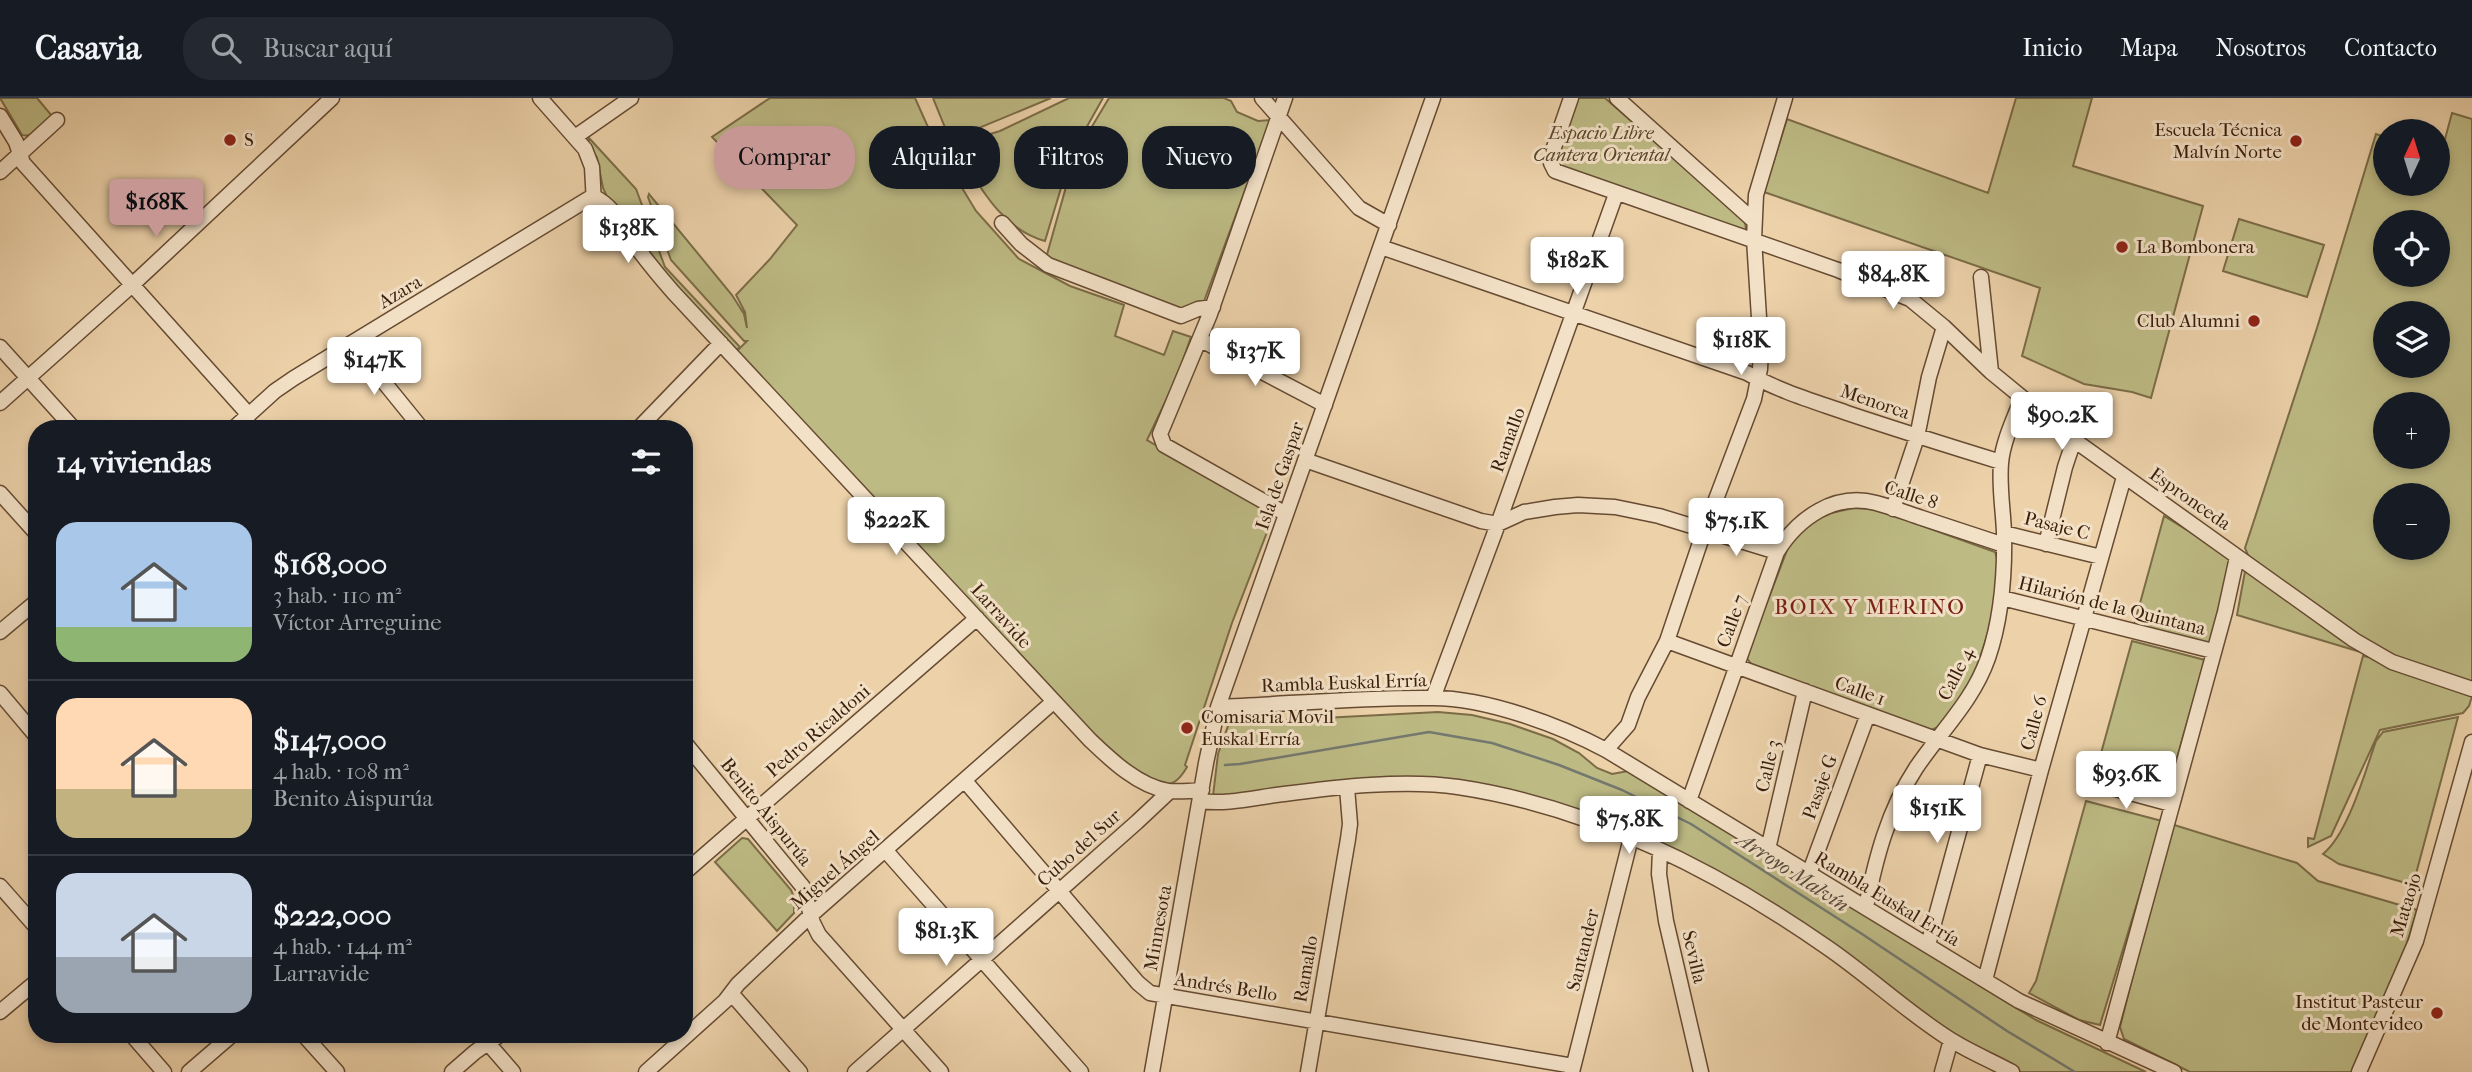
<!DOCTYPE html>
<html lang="es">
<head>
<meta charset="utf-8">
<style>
  :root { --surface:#171b24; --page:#242831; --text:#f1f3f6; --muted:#9ea1a6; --line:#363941; --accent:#c59692 }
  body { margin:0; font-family:"IM FELL French Canon",serif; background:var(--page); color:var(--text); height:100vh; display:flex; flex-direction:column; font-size:26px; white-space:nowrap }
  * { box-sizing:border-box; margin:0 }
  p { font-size:23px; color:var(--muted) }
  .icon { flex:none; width:38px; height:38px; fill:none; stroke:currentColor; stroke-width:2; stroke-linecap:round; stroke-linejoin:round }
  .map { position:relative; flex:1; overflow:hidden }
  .sheet { position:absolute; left:28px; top:322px; width:665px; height:623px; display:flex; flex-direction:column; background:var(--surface); border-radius:28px; box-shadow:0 4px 10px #0003 }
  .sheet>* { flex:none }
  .guide { position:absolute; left:714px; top:28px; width:665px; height:63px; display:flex; gap:14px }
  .needle { width:46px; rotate:4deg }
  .controls { position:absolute; left:2373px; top:21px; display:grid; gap:14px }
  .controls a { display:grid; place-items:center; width:77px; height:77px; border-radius:50%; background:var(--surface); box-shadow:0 4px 10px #0003; font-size:35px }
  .price { position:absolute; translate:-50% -60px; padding:0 16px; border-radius:7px; background:#fff; color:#222; font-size:23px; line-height:46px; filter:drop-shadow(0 2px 4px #0008) }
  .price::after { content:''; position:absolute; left:50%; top:42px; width:21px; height:16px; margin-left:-10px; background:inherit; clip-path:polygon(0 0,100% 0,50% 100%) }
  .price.on { background:var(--accent); color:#111 }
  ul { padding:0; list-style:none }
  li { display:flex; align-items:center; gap:21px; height:175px; padding:0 28px }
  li+li { border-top:2px solid var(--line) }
  li span { display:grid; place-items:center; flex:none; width:196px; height:140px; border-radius:21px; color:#555 }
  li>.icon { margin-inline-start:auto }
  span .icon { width:84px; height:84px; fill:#fffc; stroke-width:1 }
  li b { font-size:30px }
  h2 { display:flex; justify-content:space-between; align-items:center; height:84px; padding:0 28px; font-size:30px }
  .tag { padding:0 24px; border-radius:28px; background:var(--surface); box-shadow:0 4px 10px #0003; font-size:24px; line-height:63px }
  .tag.on { background:var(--accent); color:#111 }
  header { display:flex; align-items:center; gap:42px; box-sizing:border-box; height:98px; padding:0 35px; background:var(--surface); border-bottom:2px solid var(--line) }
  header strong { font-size:33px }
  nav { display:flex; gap:38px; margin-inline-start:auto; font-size:24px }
  .search { width:490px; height:63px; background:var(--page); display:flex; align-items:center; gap:18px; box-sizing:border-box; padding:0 24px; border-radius:28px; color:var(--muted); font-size:26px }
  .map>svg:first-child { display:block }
  .green { fill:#bdba84; stroke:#7b6c47; stroke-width:2; fill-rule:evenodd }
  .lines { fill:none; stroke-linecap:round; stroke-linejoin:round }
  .stream { stroke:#74796f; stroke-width:2.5 }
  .minor-casing { stroke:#664b32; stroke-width:17 }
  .minor { stroke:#f3e1c7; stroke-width:14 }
  .poi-dot { fill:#8f2418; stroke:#f3e1c7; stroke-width:2.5 }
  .labels { text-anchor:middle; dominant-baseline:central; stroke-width:6; stroke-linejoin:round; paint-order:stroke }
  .poi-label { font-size:19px; fill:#391e0a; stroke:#f3e1c7; text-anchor:end }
  .park-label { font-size:19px; font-style:italic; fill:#5a4528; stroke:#f3e1c7 }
  .street-label { font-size:19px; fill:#391e0a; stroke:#f3e1c7 }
  .neighbourhood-label { font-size:21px; letter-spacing:2px; fill:#7a1f14; stroke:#f3e1c7 }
  .water-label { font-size:21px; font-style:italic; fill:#574b3d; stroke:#f3e1c7 }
</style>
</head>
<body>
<header>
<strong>Casavia</strong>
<div class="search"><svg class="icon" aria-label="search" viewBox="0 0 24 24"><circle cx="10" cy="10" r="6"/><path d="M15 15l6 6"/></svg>Buscar aquí</div>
<nav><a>Inicio</a><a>Mapa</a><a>Nosotros</a><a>Contacto</a></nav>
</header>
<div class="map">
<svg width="2472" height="974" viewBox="0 0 2472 974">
  <rect width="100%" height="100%" fill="#ecd1a9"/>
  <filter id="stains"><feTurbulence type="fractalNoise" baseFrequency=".00286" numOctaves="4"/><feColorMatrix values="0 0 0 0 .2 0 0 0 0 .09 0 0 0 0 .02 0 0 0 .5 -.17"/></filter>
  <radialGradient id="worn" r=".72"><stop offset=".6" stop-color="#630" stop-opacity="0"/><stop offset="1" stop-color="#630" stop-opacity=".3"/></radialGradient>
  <path class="green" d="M0 0H37L52 18C44 26 35 40 22 37Z
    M770 0H915L936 47 976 113 1019 161 1070 188 1124 207 1115 238 1164 257 1173 233 1191 239 1177 279 1147 342 1274 416 1232 525 1185 667 1187 669C1183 676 1176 687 1166 686 1145 684 1116 657 1100 643L737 253 747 243H744L671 162 648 99 649 96 732 197 744 216 747 230 745 214 736 197 770 161 797 127 712 39Z
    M933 0H1051L950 42Z
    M1069 0H1103L1071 57 1045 143C1001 131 979 87 956 51L977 40 1000 33Z
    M1109 0H1224L1231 3 1237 14 1258 23 1271 22 1203 206 1178 212 1046 160 1075 57Z
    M1576 0H1605L1745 123 1746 132 1744 134 1563 73 1557 63Z
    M2016 0H2092L2073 68 2203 108 2151 300 2132 294 2084 286 2022 258 2040 190 1764 94 1787 21 1988 95Z
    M2452 15 2472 21V598L2469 608 2463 615 2380 632 2331 738 2308 749V740L2314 741 2363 558 2374 560V558L2237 517 2248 457 2245 450 2317 230 2376 36 2385 39V86H2438V55L2441 56ZM2385 124H2438V177H2385ZM2385 215H2438V268H2385ZM2385 306H2438V359H2385ZM2385 397H2438V450H2385Z
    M589 40 636 91 665 169 740 249 736 252 663 173 636 134 608 101 603 90 597 60 588 46Z
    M2239 121 2324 147 2307 199 2223 173Z
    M1854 410 1875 411 1995 454C2009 489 1969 621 1931 632L1752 567 1746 559 1791 442 1807 427 1826 416Z
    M2164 418 2231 459 2218 520 2209 546 2134 527Z
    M2132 543 2205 562 2166 698 2095 677Z
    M1438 614 1472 617 1510 626 1553 641 1579 655 1597 670 1612 676 1628 673 2036 922 2146 974H2021L1944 931 1780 813 1519 697 1349 687 1213 698 1218 656 1229 625Z
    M2458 619 2413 787 2339 766 2323 756C2348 736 2365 674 2376 643L2383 634Z
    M2086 703 2162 723 2100 927 2079 922 2029 895 2036 883Z
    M2171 726 2297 765 2318 783 2417 812 2401 865 2352 974H2190L2124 941 2120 929Z
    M742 740 748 741 791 792 794 799V815L777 833 715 764Z"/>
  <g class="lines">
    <path class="stream" d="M1225 667 1240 666 1429 634 1492 645 1559 667 1622 692 1691 726 1862 836 2007 933 2075 974"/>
    <g class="minor-casing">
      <path id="minor" d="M540 0 585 51 592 69 594 105 599 113 620 135
        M1262 0 1359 110 1389 127
        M1285 0 1210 216 1160 336 1164 347 1286 416
        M1571 0 1551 58V65L1555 73 1838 172 1910 201 1944 229 1991 274 2074 342 2354 542 2392 564 2472 591
        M1617 0 1754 123
        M0 18 16 44 23 65 249 317
        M575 39 631 0
        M0 74 57 22
        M593 98C616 110 618 124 632 143 645 161 659 178 673 194L1090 642C1111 662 1138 688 1168 693 1179 694 1191 693 1202 692
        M1002 125 1021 146 1048 167 1181 218 1198 211 1213 209
        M1381 149 1747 275C1779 293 1813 303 1847 315 1898 332 1949 348 2001 364
        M1981 179 1991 274
        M1201 242 1325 307
        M353 246 422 331
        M0 249 74 331
        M0 305 131 188 332 0
        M233 331 275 293 294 280 593 98
        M638 331 721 245
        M1305 362 1481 423 1498 426 1524 414 1555 409 1578 407 1615 409 1659 418 1777 454
        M0 395 37 436
        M1893 411 1917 339 1929 279 1944 229
        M2004 435 2101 459
        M2046 446 2065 369 2074 342
        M2002 500 2213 553
        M0 534 37 503
        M1667 543 1980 657 2041 672
        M0 595 37 639
        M1433 600 1498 426 1616 96
        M1218 609C1290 606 1361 599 1433 600 1486 600 1559 627 1606 652L2019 903 2174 974
        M684 644 803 789 813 825 819 837 941 974
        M1606 652 1628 627 1638 599 1667 543 1704 433 1754 301 1760 271 1761 251 1754 141 1756 97 1785 0
        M965 683 1138 885 1150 895 1573 968
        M2090 684 2171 706
        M1200 703C1227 707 1257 699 1284 696 1337 689 1405 681 1458 689 1592 709 1718 773 1828 850 1870 879 1908 915 1951 942 1970 954 1992 963 2012 974
        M1689 703 1777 454C1798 420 1835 394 1876 405 1891 409 1907 415 1922 420 1949 429 1977 438 2004 447
        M1768 751 1805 593
        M1660 752 1659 776 1666 823 1701 974
        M886 753 1081 974
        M684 775 977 520
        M1809 776 1868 616
        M0 788 37 830
        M1866 809C1876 759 1888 713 1916 670 1941 633 1973 603 1988 560 2002 519 2005 477 2004 434 2003 411 1999 388 2001 365 2003 343 2014 321 2022 300
        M1928 847 1980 657
        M1985 882 2041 672 2124 379
        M731 895 800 974
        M0 914 37 883
        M131 936 164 974
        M303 936 337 974
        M480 936 513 974
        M2107 945 2225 514 2237 459
        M189 974 233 936
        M452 974 475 954 501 936
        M646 974 725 903 738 886 811 817 1053 604
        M855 974 1137 724 1170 693
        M1152 974 1206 665 1218 609 1433 0
        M1308 974 1348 741 1350 726 1347 690
        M1572 974 1631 740
        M1942 974 1951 942
        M2359 974 2416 843 2472 644"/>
    </g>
    <use href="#minor" class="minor"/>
  </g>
  <g class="poi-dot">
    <circle cx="230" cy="42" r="7"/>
    <circle cx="2296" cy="43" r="7"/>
    <circle cx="2122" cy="149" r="7"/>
    <circle cx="2254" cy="223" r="7"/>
    <circle cx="1187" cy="630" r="7"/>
    <circle cx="2437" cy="915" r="7"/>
  </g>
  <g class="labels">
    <g class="poi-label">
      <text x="2282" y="32">Escuela Técnica<tspan x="2282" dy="22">Malvín Norte</tspan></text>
      <text x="244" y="42" text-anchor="start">S</text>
      <text x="2136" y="149" text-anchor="start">La Bombonera</text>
      <text x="2240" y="223">Club Alumni</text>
      <text x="1201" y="619" text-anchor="start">Comisaria Movil<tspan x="1201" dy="22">Euskal Erría</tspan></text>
      <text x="2423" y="904">Institut Pasteur<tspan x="2423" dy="22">de Montevideo</tspan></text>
    </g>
    <g class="park-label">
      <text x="1601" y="35">Espacio Libre<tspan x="1601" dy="22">Cantera Oriental</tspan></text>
    </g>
    <g class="street-label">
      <text transform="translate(400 194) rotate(-31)">Azara</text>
      <text transform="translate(1875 304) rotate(19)">Menorca</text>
      <text transform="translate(1508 342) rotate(-70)">Ramallo</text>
      <text transform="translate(1280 378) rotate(-71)">Isla de Gaspar</text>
      <text transform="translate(1911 397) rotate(18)">Calle 8</text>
      <text transform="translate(2190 401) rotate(35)">Espronceda</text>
      <text transform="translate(2057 428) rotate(14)">Pasaje C</text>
      <text transform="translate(2112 508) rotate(14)">Hilarión de la Quintana</text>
      <text transform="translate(1001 518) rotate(48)">Larravide</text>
      <text transform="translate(1732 523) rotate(-70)">Calle 7</text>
      <text transform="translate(1956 576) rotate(-63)">Calle 4</text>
      <text transform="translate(1344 585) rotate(-2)">Rambla Euskal Erría</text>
      <text transform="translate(1860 593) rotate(20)">Calle 1</text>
      <text transform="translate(2034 625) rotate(-75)">Calle 6</text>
      <text transform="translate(818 633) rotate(-41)">Pedro Ricaldoni</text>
      <text transform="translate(1768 668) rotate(-77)">Calle 3</text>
      <text transform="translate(1820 689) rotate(-70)">Pasaje G</text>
      <text transform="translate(766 714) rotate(51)">Benito Aispurúa</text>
      <text transform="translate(1079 750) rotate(-42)">Cubo del Sur</text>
      <text transform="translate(835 772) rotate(-41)">Miguel Ángel</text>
      <text transform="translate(1887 801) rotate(31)">Rambla Euskal Erría</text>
      <text transform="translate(2406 807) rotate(-73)">Mataojo</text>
      <text transform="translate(1158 830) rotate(-80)">Minnesota</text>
      <text transform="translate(1583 852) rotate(-76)">Santander</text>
      <text transform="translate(1694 859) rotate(77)">Sevilla</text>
      <text transform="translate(1306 871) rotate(-80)">Ramallo</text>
      <text transform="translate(1226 889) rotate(9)">Andrés Bello</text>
    </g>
    <g class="neighbourhood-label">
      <text x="1870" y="509">BOIX Y MERINO</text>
    </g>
    <g class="water-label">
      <text transform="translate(1793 774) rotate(33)">Arroyo Malvín</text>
    </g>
  </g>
  <rect width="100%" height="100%" filter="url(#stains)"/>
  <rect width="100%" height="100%" fill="url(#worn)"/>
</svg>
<div class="controls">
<a><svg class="needle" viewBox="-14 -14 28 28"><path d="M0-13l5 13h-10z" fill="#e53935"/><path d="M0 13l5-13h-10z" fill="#9ea1a6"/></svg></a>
<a><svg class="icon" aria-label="locate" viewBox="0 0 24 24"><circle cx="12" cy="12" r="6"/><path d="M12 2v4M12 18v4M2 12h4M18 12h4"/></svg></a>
<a><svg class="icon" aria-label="layers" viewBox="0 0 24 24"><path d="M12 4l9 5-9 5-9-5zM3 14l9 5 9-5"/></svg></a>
<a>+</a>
<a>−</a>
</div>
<b class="price on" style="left:156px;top:141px">$168K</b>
<b class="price" style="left:628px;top:167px">$138K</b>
<b class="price" style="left:1577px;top:199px">$182K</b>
<b class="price" style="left:1893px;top:213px">$84.8K</b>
<b class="price" style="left:1741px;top:279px">$118K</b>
<b class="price" style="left:1255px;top:290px">$137K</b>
<b class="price" style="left:374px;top:299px">$147K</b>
<b class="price" style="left:2062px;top:354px">$90.2K</b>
<b class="price" style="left:896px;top:459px">$222K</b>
<b class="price" style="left:1736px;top:460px">$75.1K</b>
<b class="price" style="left:2126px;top:713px">$93.6K</b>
<b class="price" style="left:1937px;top:747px">$151K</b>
<b class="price" style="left:1629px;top:758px">$75.8K</b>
<b class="price" style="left:946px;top:870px">$81.3K</b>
<div class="guide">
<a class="tag on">Comprar</a>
<a class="tag">Alquilar</a>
<a class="tag">Filtros</a>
<a class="tag">Nuevo</a>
</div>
<section class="sheet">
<h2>14 viviendas<svg class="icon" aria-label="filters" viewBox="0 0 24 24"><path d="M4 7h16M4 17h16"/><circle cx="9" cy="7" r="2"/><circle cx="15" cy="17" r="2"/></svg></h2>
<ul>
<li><span style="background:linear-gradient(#a9c7e8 75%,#8fb573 0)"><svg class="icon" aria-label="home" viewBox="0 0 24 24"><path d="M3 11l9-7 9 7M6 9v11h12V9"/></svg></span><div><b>$168,000</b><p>3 hab. · 110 m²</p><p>Víctor Arreguine</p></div></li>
<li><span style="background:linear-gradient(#ffd9b3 65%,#c2b280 0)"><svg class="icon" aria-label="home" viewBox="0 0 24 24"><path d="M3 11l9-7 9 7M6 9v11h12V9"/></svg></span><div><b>$147,000</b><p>4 hab. · 108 m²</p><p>Benito Aispurúa</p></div></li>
<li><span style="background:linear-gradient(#c9d6e8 60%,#9aa5b1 0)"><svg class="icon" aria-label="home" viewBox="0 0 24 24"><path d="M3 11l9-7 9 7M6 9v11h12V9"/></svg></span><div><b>$222,000</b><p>4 hab. · 144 m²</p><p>Larravide</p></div></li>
</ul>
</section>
</div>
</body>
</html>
